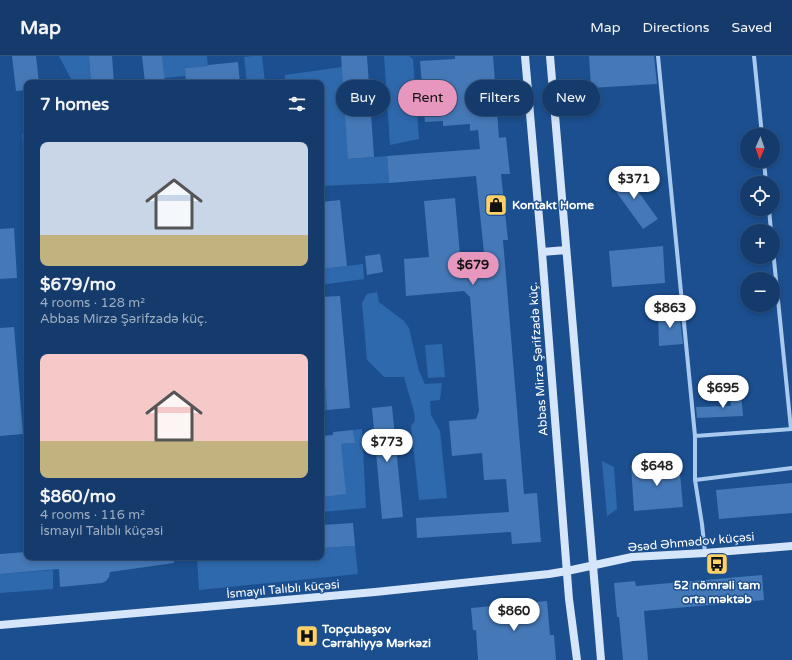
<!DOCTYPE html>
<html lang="en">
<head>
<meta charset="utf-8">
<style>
  :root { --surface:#143b6b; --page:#214673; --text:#f1f3f6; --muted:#9dadc1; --line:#33557e; --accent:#e797bd }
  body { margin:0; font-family:"Varela Round",sans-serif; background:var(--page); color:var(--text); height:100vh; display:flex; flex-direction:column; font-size:15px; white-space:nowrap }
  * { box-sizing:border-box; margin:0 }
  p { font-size:13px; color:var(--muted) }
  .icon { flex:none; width:22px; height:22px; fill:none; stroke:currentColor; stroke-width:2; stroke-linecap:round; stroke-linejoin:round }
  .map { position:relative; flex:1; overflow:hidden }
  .drawer { position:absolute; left:24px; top:24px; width:300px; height:480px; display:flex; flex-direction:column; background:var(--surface); border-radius:8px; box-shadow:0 2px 6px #0003,0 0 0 1px var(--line) }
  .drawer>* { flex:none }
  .banner { position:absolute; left:336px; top:24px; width:380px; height:36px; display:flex; gap:8px }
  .needle { width:26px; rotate:182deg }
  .tools { position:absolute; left:740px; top:72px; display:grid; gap:8px }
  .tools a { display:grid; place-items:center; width:40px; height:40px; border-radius:50%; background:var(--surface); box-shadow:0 2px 6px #0003,0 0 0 1px var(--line); font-size:20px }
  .price { position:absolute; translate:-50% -34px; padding:0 9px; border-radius:14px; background:#fff; color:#222; font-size:13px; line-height:26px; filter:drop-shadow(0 1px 2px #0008) }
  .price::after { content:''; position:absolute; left:50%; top:24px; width:12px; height:9px; margin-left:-6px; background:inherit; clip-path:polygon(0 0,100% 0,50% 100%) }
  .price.on { background:var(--accent); color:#111 }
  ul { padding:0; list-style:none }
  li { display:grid; align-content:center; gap:8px; height:212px; padding:0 16px }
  li span { display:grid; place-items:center; height:124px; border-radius:8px; color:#555 }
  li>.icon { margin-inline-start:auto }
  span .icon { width:72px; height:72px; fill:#fffc; stroke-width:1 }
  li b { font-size:17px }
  h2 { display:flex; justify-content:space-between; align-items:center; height:48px; padding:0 16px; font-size:17px }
  .tag { padding:0 14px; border-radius:18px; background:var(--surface); box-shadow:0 2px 6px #0003,0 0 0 1px var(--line); font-size:14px; line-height:36px }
  .tag.on { background:var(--accent); color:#111 }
  header { display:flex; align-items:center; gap:24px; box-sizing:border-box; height:56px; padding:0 20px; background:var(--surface); border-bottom:1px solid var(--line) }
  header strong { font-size:19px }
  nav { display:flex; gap:22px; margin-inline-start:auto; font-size:14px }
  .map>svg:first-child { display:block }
  .green { fill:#2e69ad }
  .building { fill:#4478b7 }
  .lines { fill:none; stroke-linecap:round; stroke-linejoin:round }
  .street { stroke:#a9c9ee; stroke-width:4 }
  .secondary { stroke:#d6e6fa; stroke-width:8 }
  .labels { text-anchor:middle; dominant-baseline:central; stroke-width:3; stroke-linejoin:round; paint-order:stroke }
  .poi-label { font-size:12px; font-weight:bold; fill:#fff; stroke:#1b4f8f; text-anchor:start }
  .street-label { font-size:12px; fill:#fff; stroke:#1b4f8f }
</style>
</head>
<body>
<header>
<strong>Map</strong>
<nav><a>Map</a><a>Directions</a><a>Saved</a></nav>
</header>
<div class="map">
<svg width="792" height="604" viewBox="0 0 792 604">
  <rect width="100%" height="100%" fill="#1b4f8f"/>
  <path class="green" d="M59 0H89L91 27H73Z
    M162 0H207L208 10 185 12 186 20 164 22Z
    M252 0H262L265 27H247L244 1Z
    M384 0H409L413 3 419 83 390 89Z
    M342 11 349 103 387 100 389 127 321 130V27H285V19Z
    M22 78H27V146Z
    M363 208 364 223 321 229V213Z
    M377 236 379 246 404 265 409 272 419 315 425 328 442 327 440 344 430 345 431 359 440 375 447 442 419 444 411 370 415 365 414 356 404 321H384L367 304 362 247 367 238Z
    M321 280 327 354 321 355Z
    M442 288 445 321 428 322 425 289Z
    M362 373 366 452 321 456V441L341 388 354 387 353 374Z
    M602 405 614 411 617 453 607 460Z
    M355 490 358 518 199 534 197 502 212 501H321V492Z
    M53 514V533L0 537V518Z"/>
  <path class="building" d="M12 0H36L39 27H27V34L16 35Z
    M89 0H112L114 27H91Z
    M142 0H162L165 27H145Z
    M341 0H367L374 101 348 103Z
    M455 0H493L499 82 506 81 510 118H501L508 184H503L524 438 537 437 541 486 512 488 511 476 417 482 416 462 509 456 506 423 484 424 482 397 452 400 449 365 476 363 479 355 470 241 464 235 406 240 404 203 429 201 424 145 455 142 460 199 484 197 476 120 389 127 387 100 480 93 478 74 470 75V68L443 70V65L425 66 420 5 455 3Z
    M589 0H654L657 28 591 32Z
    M238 6 240 27H186L185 12 208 10V9Z
    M624 116 658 163 643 173 609 126Z
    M340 144 347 210 321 213V146Z
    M14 172 17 222 0 223V173Z
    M663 190 665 227 612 231 609 195Z
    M380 198 383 216 367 219 365 200Z
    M340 240 350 352 327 354 321 280V241Z
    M679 255 683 288 659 290 658 256Z
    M14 271 23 378 0 380V272Z
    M741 336 743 360 697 362 696 351 731 350 730 337Z
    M392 350 403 461 382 463 372 352Z
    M353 374 355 387 341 388 346 438 321 441V380L333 379V376Z
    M679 406 683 451 634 455 631 410Z
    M792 427V457L719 463 716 434Z
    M353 467 355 490 321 492V469Z
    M27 496V501H173L174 507 110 516 109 521 106 525 102 527 60 531 59 513 0 518V498Z
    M762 519 764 544 644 555 648 604H623L619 561H617L614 527 635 525 636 530Z
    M547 545 550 579H554L556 604H478L476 574H473L471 552Z"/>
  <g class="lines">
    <path class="street" d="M658 0 695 380V424L702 468 705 497
      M754 0 762 79
      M764 105 766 127
      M769 153 771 175
      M773 194 791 373
      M695 380 792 373
      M695 424 792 412"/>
    <path class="secondary" d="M525 0 542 196 569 543 577 604
      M550 0 601 604
      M542 196 566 194
      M0 569 375 536 549 518 567 515 632 501 705 497 792 490"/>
  </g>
  <defs>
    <g id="shop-square" transform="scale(1.15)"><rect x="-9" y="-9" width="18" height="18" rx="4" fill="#ffd166" stroke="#1b4f8f"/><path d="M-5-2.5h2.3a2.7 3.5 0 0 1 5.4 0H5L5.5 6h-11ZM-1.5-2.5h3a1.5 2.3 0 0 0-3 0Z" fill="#111"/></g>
    <g id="bus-square" transform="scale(1.15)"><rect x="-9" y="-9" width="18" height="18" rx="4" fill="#ffd166" stroke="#1b4f8f"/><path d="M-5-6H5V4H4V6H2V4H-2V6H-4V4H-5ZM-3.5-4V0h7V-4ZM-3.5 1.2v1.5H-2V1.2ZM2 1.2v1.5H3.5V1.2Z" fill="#111"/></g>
    <g id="hospital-square" transform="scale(1.15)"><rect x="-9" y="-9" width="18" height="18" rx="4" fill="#ffd166" stroke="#1b4f8f"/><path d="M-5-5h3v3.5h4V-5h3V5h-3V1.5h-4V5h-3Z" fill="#111"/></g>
  </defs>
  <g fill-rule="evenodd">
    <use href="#shop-square" x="496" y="149"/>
    <use href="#bus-square" x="717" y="508"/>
    <use href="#hospital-square" x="307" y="580"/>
  </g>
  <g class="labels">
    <g class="poi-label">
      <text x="512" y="149">Kontakt Home</text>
      <text x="717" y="529" text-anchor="middle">52 nömrəli tam<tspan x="717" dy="14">orta məktəb</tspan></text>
      <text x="322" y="573">Topçubaşov<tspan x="322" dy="14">Cərrahiyyə Mərkəzi</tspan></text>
    </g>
    <g class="street-label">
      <text transform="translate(538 303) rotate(-94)">Abbas Mirzə Şərifzadə küç.</text>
      <text transform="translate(691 486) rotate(-5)">Əsəd Əhmədov küçəsi</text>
      <text transform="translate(283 533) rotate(-5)">İsmayıl Talıblı küçəsi</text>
    </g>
  </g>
</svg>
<div class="tools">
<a><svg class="needle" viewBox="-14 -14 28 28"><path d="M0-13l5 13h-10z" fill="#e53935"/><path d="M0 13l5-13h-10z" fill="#9dadc1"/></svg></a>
<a><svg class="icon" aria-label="locate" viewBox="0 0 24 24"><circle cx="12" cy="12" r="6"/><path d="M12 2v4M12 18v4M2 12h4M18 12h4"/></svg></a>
<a>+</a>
<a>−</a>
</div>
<b class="price" style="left:634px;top:144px">$371</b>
<b class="price on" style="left:473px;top:230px">$679</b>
<b class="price" style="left:670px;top:273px">$863</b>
<b class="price" style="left:723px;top:353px">$695</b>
<b class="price" style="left:387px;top:407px">$773</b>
<b class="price" style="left:657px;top:431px">$648</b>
<b class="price" style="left:514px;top:576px">$860</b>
<div class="banner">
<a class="tag">Buy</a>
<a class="tag on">Rent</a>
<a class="tag">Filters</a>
<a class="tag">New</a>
</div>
<section class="drawer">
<h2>7 homes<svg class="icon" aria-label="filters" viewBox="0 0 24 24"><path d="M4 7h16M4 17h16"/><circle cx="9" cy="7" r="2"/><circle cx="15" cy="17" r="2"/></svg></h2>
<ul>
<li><span style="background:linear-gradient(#c9d6e8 75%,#c2b280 0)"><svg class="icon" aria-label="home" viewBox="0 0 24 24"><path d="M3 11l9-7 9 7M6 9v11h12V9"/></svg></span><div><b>$679/mo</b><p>4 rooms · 128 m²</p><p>Abbas Mirzə Şərifzadə küç.</p></div></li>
<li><span style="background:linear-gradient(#f6c9c9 70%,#c2b280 0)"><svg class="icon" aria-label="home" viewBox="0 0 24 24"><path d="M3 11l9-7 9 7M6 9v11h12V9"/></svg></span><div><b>$860/mo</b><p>4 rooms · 116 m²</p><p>İsmayıl Talıblı küçəsi</p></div></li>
</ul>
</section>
</div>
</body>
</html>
